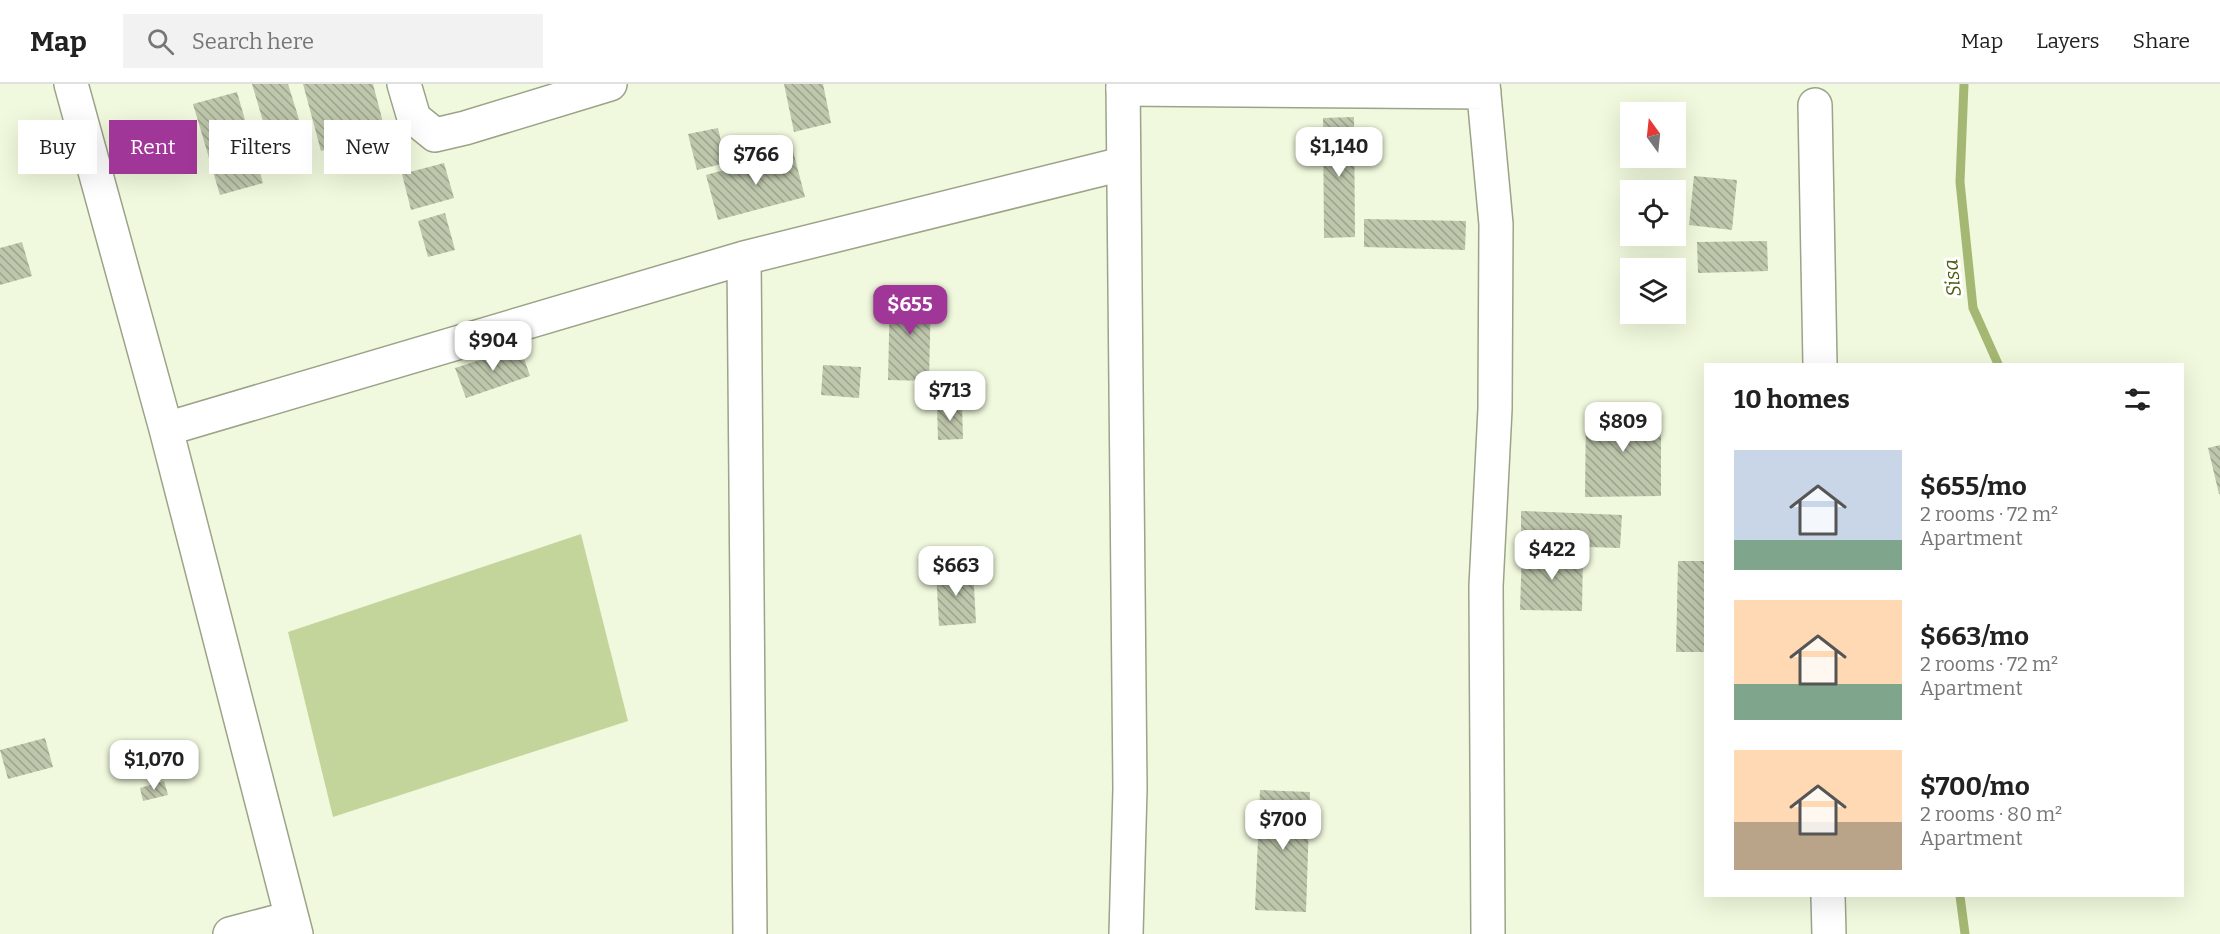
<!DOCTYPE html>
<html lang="en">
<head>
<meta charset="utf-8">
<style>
  :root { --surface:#fff; --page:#f2f2f2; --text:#222; --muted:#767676; --line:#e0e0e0; --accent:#a03697 }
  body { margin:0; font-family:Bitter,serif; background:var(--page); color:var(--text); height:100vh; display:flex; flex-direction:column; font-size:22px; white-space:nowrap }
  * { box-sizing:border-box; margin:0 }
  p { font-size:20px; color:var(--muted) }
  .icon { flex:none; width:33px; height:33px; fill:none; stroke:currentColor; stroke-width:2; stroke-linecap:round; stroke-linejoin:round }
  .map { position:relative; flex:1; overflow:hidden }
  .drawer { position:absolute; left:1704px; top:279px; width:480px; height:534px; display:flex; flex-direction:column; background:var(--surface); border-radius:0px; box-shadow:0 6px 24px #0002 }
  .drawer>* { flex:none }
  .hud { position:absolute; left:18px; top:36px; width:570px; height:54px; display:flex; gap:12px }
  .needle { width:39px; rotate:345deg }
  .tools { position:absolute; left:1620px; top:18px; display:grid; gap:12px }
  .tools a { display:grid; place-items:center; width:66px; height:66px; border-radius:0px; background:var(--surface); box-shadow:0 6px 24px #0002; font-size:30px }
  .price { position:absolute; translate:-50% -51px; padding:0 14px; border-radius:12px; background:#fff; color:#222; font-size:20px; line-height:39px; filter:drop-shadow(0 2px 3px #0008) }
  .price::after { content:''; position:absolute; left:50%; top:36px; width:18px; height:14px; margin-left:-9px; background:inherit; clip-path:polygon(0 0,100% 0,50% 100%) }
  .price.active { background:var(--accent); color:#fff }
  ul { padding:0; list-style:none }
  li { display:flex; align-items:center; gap:18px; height:150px; padding:0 30px }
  li span { display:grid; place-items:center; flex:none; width:168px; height:120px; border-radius:0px; color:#555 }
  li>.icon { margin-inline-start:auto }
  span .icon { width:72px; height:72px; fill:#fffc; stroke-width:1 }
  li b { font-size:26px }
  h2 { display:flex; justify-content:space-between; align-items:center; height:72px; padding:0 30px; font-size:26px }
  .tag { padding:0 21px; border-radius:0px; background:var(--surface); box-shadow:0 6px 24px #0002; font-size:21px; line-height:54px }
  .tag.active { background:var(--accent); color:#fff }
  header { display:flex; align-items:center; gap:36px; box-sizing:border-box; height:84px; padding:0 30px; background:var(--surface); border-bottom:2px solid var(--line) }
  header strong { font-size:28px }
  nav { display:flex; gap:33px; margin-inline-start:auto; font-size:21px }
  .search { width:420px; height:54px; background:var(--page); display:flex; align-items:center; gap:15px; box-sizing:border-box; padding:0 21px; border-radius:0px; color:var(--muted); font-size:22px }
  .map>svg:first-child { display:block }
  .garden { fill:#c4d59c }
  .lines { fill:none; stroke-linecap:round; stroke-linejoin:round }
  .stream { stroke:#a5b873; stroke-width:9 }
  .building { fill:url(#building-back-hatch) }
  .street-casing { stroke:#9ba389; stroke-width:36 }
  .secondary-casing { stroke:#9ba389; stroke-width:36 }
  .street { stroke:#fff; stroke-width:33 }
  .secondary { stroke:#fff; stroke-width:33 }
  .labels { text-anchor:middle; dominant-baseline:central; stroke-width:6; stroke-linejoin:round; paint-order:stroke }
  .water-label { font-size:20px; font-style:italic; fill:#4d5d11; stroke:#fff }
</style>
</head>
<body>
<header>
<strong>Map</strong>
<div class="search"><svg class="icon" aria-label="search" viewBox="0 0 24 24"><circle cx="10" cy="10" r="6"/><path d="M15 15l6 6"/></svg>Search here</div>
<nav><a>Map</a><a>Layers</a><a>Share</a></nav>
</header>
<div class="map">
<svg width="2220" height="850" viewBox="0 0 2220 850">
  <defs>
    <pattern id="building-back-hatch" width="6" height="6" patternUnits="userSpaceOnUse" patternTransform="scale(1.5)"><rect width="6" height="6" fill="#bec7ac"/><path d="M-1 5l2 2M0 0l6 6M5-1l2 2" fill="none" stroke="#9ba38c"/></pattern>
  </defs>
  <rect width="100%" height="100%" fill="#f0f9dd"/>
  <path class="garden" d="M581 450 628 637 333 733 288 548Z"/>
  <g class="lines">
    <path class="stream" d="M1964 0 1960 98 1973 224 1998 280
      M1960 812 1965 850"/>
  </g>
  <path class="building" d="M252 0H288L307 61 273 71Z
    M303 0H373L386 50 321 67Z
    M784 0H823L831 39 794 48Z
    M237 8 263 99 220 111 193 20Z
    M1354 33 1355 153 1324 154 1323 34Z
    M718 44 726 79 697 86 688 50Z
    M793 67 805 113 718 136 706 91Z
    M444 79 454 114 411 126 402 90Z
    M1694 92 1737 96 1732 146 1689 141Z
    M445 129 455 166 428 173 418 137Z
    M1364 135 1466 137 1465 166 1364 163Z
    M1767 157 1768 187 1698 189 1697 158Z
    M22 158 32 192 0 201V164Z
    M890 207 931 208 929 297 888 296Z
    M520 263 530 292 466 314 455 284Z
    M823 281 861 283 859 314 821 311Z
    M962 321 963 355 938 356 937 322Z
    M1586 326H1661V412L1585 413Z
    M2220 361V410H2219L2208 364Z
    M1521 427 1622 431 1620 464 1521 461Z
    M1522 466 1583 468 1582 527 1520 526Z
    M1678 477H1706V568H1676Z
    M973 485 976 539 939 542 936 487Z
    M45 654 53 683 8 695 0 666Z
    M164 697 168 711 143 717 140 704Z
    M1260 706 1310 708 1306 828 1255 826Z"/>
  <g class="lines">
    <g class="street-casing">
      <path id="street" d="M71 0 166 345 296 850
        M404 0 414 34 435 51 465 44 610 0
        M1483 0 1496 140 1495 325 1486 502 1488 850
        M1123 5 1484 8
        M1815 21 1820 280
        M744 174 750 850
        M166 345 744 174 1122 80
        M1828 812 1829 850
        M230 850 291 834"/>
    </g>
    <g class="secondary-casing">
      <path id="secondary" d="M1123 0 1130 705 1126 850"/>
    </g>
    <use href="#street" class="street"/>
    <use href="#secondary" class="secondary"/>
  </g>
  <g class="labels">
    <g class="water-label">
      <text transform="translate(1952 194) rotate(-96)">Sisa</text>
    </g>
  </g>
</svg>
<div class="tools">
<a><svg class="needle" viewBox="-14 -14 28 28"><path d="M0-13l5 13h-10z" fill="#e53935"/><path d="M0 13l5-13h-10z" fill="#767676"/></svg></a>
<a><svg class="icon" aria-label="locate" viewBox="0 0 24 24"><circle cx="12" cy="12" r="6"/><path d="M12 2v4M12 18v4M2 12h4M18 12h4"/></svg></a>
<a><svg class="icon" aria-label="layers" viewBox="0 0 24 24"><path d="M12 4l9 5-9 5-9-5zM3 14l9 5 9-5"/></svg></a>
</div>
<b class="price" style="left:1339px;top:94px">$1,140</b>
<b class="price" style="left:756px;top:102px">$766</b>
<b class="price active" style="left:910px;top:252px">$655</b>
<b class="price" style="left:493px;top:288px">$904</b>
<b class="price" style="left:950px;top:338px">$713</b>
<b class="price" style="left:1623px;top:369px">$809</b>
<b class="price" style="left:1552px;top:497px">$422</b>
<b class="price" style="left:956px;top:513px">$663</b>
<b class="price" style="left:154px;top:707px">$1,070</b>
<b class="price" style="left:1283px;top:767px">$700</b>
<div class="hud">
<a class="tag">Buy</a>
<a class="tag active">Rent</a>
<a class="tag">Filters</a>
<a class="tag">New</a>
</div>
<section class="drawer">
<h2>10 homes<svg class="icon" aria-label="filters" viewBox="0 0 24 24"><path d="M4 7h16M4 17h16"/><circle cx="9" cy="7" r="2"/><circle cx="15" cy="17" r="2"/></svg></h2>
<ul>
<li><span style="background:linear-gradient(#c9d6e8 75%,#7fa58c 0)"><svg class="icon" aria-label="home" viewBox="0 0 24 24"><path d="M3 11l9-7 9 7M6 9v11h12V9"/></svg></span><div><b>$655/mo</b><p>2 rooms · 72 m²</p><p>Apartment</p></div></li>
<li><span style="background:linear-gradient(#ffd9b3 70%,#7fa58c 0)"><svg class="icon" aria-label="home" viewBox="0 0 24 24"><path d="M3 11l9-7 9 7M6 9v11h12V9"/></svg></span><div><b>$663/mo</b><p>2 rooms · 72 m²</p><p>Apartment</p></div></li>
<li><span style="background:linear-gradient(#ffd9b3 60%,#b9a48a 0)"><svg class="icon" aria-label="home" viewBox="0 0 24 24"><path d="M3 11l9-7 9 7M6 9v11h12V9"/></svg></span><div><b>$700/mo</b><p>2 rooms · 80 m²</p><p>Apartment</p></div></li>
</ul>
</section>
</div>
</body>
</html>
